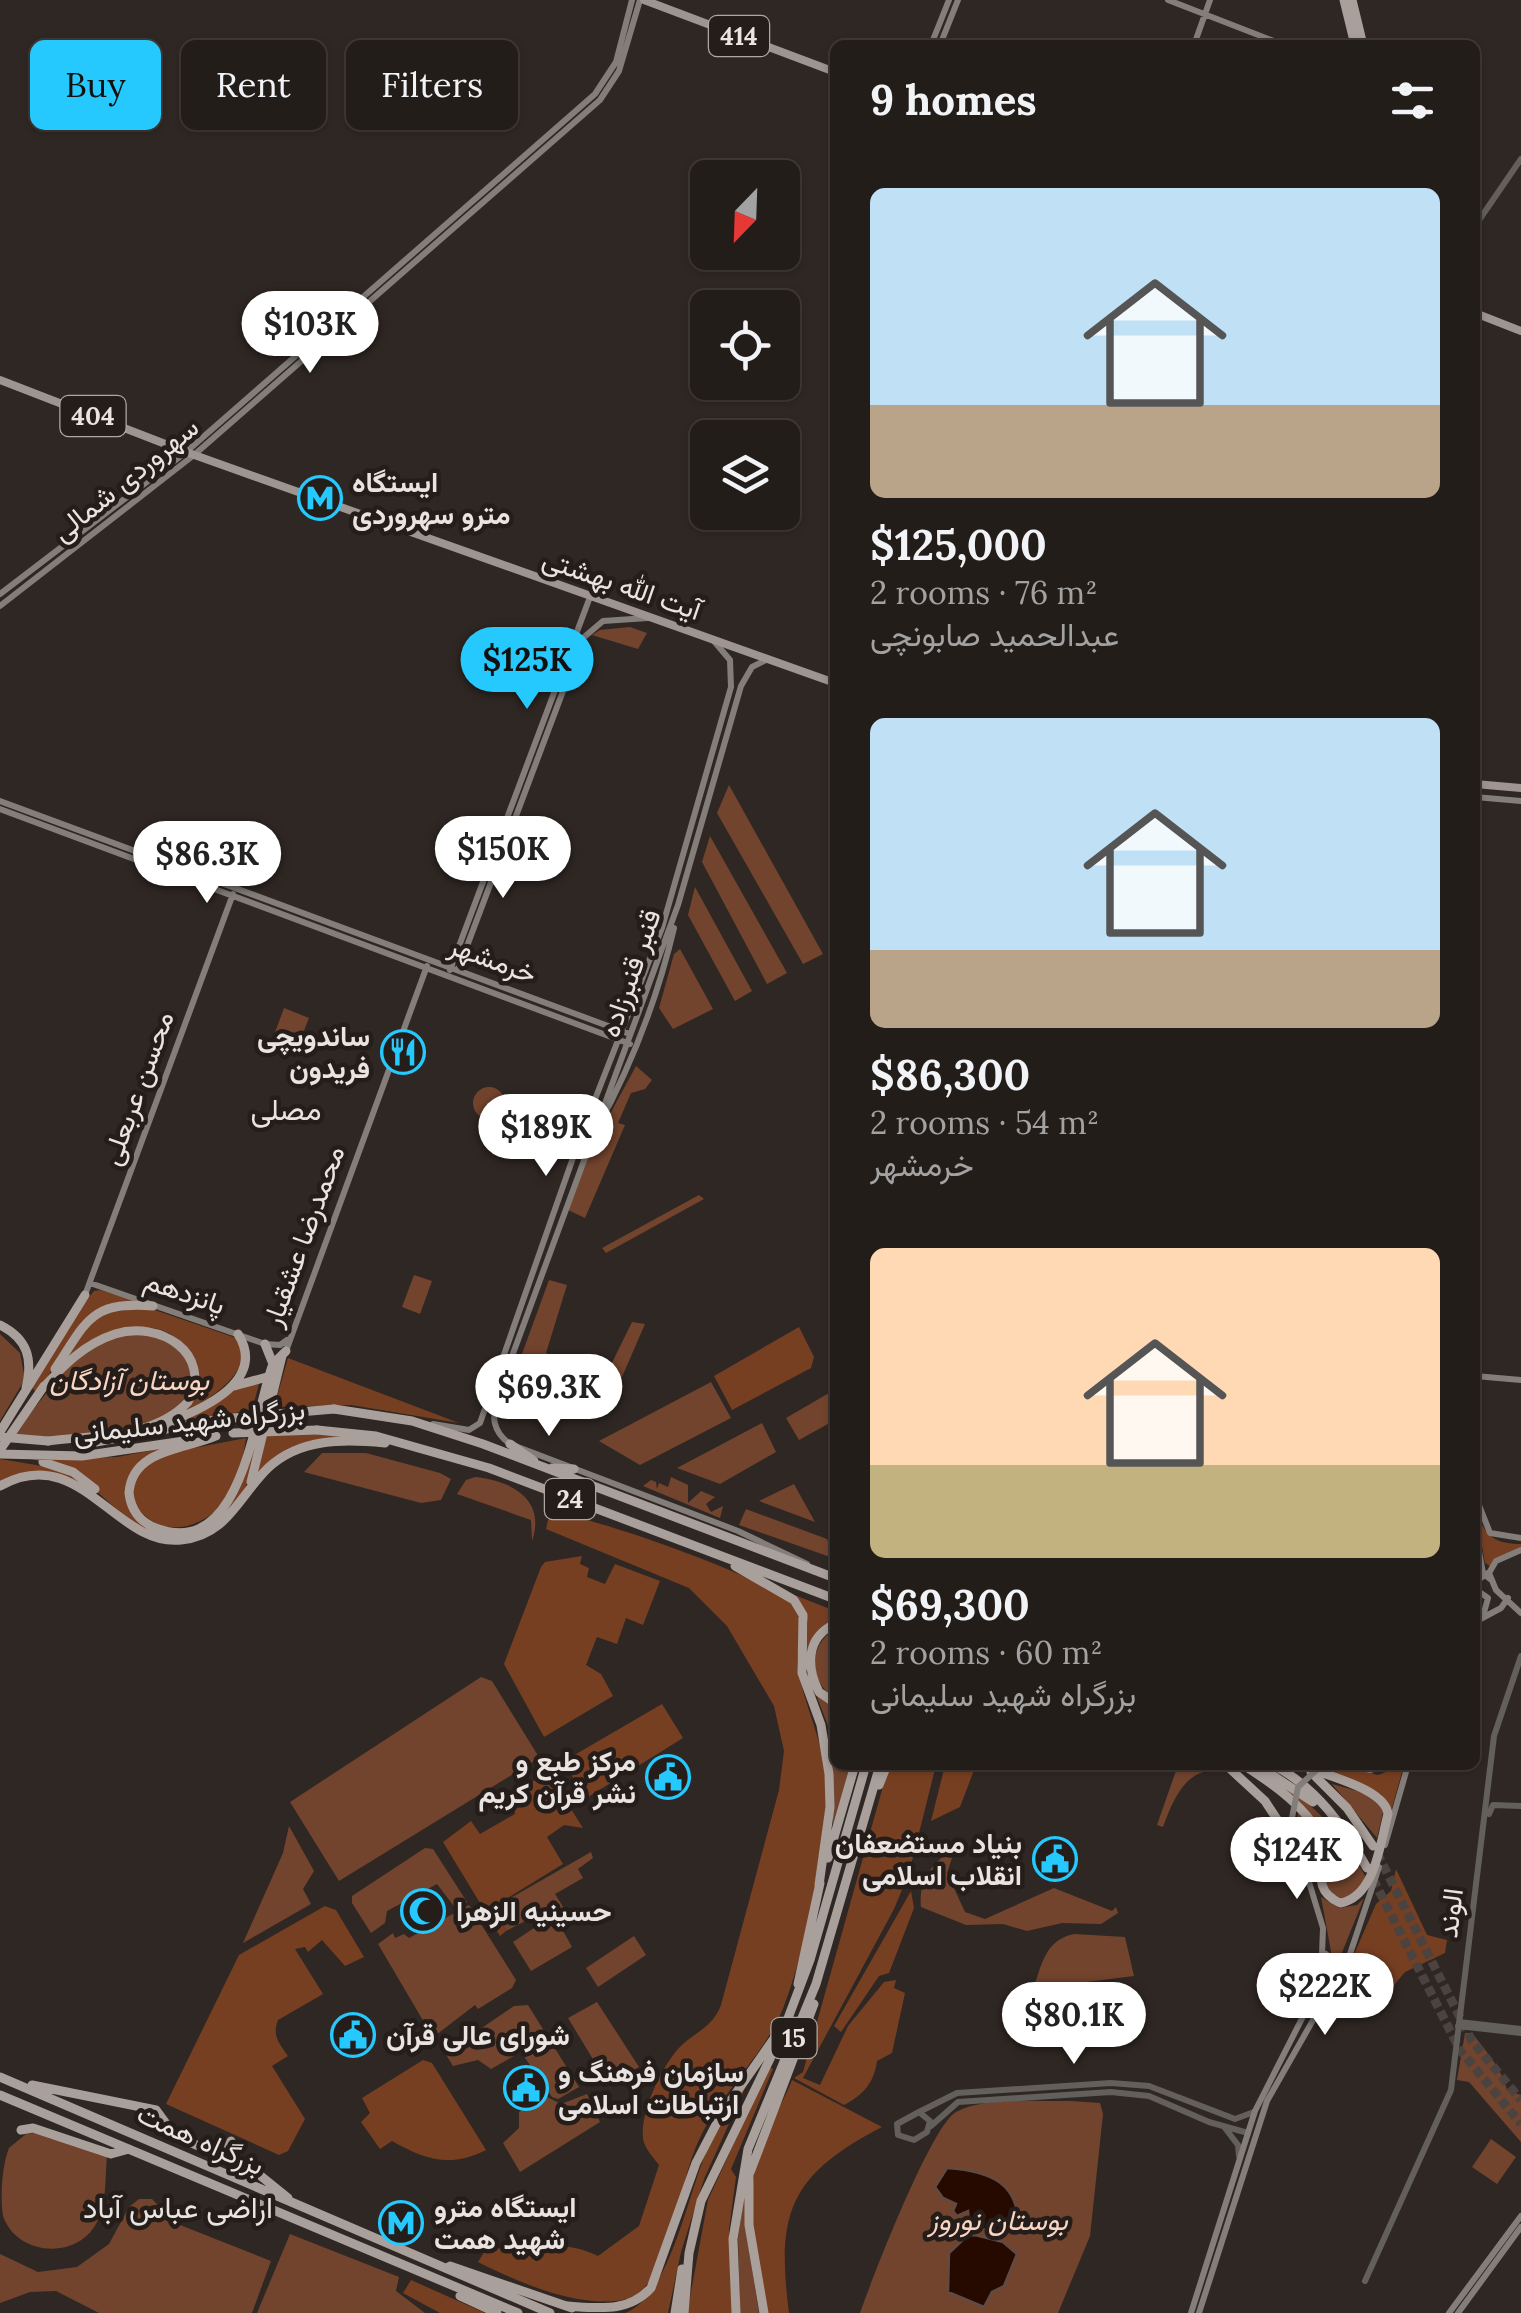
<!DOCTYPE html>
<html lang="en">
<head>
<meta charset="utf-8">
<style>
  :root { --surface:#231d1a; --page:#2b2623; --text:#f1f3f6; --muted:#a3a2a2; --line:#403b39; --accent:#26c9fe }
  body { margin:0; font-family:Lora,Vazirmatn,serif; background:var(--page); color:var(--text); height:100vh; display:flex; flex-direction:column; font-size:38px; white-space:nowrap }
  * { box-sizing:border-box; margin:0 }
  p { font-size:32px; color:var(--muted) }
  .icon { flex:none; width:55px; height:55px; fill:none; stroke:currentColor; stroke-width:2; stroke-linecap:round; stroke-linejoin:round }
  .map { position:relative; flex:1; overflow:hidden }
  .sheet { position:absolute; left:830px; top:40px; width:650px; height:1730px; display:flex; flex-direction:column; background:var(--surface); border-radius:15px; box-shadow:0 2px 8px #0004,0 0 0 2px var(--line) }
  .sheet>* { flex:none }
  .guide { position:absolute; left:30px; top:40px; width:650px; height:90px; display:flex; gap:20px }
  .needle { width:65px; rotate:203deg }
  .buttons { position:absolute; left:690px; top:160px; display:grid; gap:20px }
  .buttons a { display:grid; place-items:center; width:110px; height:110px; border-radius:15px; background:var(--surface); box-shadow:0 2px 8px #0004,0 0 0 2px var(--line); font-size:50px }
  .price { position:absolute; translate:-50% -85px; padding:0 22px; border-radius:35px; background:#fff; color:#222; font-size:32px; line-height:65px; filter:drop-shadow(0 2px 5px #0008) }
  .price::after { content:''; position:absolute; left:50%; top:60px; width:30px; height:22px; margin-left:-15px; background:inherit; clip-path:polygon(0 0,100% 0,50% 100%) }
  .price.active { background:var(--accent); color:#111 }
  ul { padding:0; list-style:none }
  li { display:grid; align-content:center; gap:20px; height:530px; padding:0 40px }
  li span { display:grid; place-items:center; height:310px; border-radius:15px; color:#555 }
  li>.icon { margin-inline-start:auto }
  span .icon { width:180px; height:180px; fill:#fffc; stroke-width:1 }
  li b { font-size:42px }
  h2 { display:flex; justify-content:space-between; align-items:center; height:120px; padding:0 40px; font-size:42px }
  .pill { padding:0 35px; border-radius:15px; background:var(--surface); box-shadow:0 2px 8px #0004,0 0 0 2px var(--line); font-size:35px; line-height:90px }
  .pill.active { background:var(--accent); color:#111 }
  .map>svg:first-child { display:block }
  .green { fill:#73442d }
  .forest { fill:#773f22 }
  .water { fill:#260a00; stroke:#604b44; stroke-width:2.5 }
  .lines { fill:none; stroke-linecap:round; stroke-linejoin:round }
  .trunk-tunnel { stroke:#4b4340; stroke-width:9; stroke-dasharray:9 4.5; stroke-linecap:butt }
  .tertiary { stroke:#635f5d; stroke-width:6 }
  .secondary { stroke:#847e7b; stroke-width:6 }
  .primary { stroke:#9e9591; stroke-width:8 }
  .trunk { stroke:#aaa09b; stroke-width:9 }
  .secondary-bridge { stroke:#847e7b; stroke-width:6 }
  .trunk-bridge { stroke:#aaa09b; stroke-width:9 }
  .labels { text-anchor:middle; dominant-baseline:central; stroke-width:9; stroke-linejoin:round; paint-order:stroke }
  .shield { fill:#251d1a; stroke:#aea8a5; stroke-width:2.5 }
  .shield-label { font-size:25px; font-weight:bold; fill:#e9e4e1 }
  .street-label { font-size:28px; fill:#e9e4e1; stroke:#251d1a }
  .poi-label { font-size:28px; font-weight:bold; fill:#e9e4e1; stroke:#251d1a; text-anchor:start }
  .park-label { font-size:28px; font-style:italic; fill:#f9d5c3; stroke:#251d1a }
  .neighbourhood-label { font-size:30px; fill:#e9e4e1; stroke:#251d1a }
</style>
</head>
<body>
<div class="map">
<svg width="1521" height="2313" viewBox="0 0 1521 2313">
  <rect width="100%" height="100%" fill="#2f2723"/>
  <path class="green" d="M630 627 647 633 638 649 592 635 600 630Z
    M729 785 823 954 803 964 717 813Z
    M710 836 787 973 767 984 702 862Z
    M695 887 752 991 735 1001 688 915Z
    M680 949 713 1009 673 1029 659 1008 674 954Z
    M284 1008 309 1018 297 1048 273 1038Z
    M636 1066 652 1080 645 1089 631 1093 618 1123 625 1125 585 1218 568 1210 592 1147Z
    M473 1103a16 16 0 1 1 32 0a16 16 0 1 1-32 0Z
    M699 1195 704 1199 606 1253 602 1248Z
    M414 1275 432 1281 420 1314 402 1307Z
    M549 1280 567 1285 546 1353 604 1379 632 1322 645 1324 619 1384 542 1422 504 1403Z
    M0 1334 20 1353 25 1379 0 1421Z
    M117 1335C130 1335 152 1332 164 1337 190 1349 203 1386 179 1407 143 1438 57 1439 13 1435L75 1357Z
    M711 1382 731 1418 640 1465 599 1441Z
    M829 1393 835 1420 799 1440 786 1418Z
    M762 1423 776 1452 720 1484 677 1468Z
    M322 1453H366L440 1473 451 1479 441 1500 421 1503 304 1472Z
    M475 1477C513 1481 546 1500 532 1541L531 1520 457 1494 466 1480Z
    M671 1477 688 1485V1503L701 1491 715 1497 706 1504 711 1512 723 1506 720 1518 643 1486 651 1480 656 1482 657 1489 659 1483 668 1487Z
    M794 1484 815 1522 759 1501Z
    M746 1509 827 1539 833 1558 739 1525Z
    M835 1629V1699C809 1681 807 1646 835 1629Z
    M481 1677 492 1681 537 1754 536 1760 339 1881 290 1802Z
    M810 1679 835 1707V1765H852L833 1824 830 1731Z
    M1178 1765H1220L1232 1773C1190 1760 1175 1794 1163 1827L1157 1825Z
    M1265 1771C1308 1800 1341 1829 1365 1876L1362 1889 1345 1899C1317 1892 1324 1863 1324 1839Z
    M1332 1784 1365 1793 1384 1808 1377 1838Z
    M1298 1813 1319 1842 1315 1880 1297 1830Z
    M289 1826 314 1871 303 1889 311 1904 243 1943 283 1853Z
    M956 1846 947 1873 965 1912 985 1919 1054 1888 1112 1911 1116 1907 1118 1913 1101 1924 1062 1923 1027 1931 1003 1924 966 1925 921 1907C918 1877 934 1863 956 1846Z
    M425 1848 433 1849 467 1902 456 1909 437 1884 387 1911 385 1923 371 1933 352 1903V1896Z
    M591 1852 593 1858 578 1869 583 1878 555 1894 570 1918 535 1916 506 1931 493 1908Z
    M1321 1897 1339 1908 1357 1905 1364 1898 1339 1960 1332 1957Z
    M469 1905 516 1980 512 1988 478 2009 475 2005 436 2035 428 2029 378 1944 393 1933 395 1938 404 1934 409 1938Z
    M540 1924 562 1929 572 1947 531 1971 513 1942Z
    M1074 1934 1125 1937 1134 1976 1033 1989C1042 1964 1045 1940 1074 1934Z
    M634 1936 646 1955 598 1987 586 1968Z
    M597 2002 639 2067 608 2084 568 2018Z
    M528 2005 579 2087 558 2099 552 2097 521 2052 491 2069 478 2060 453 2066 445 2053 514 2006Z
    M1465 2033H1472C1486 2051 1502 2069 1507 2090L1521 2095V2142L1469 2082 1457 2080Z
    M587 2094 600 2122 520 2172 503 2143 519 2128V2112L545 2096 561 2104Z
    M1071 2101 1100 2103 1103 2114 1090 2236 1058 2313H860C872 2279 931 2126 956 2112 986 2096 1038 2102 1071 2101Z
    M41 2132 107 2156C105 2177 107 2205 96 2224 76 2260 17 2256 3 2216 0 2197 2 2165 9 2148L26 2134Z
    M1491 2139 1516 2157 1497 2184 1472 2167Z
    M745 2189V2225L759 2313H740L738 2238Z
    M139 2199H152L175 2223 271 2261 252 2313H99L56 2291 30 2292 0 2303V2254L38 2272 77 2267 109 2244 129 2207Z
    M290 2234 399 2277 396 2291 425 2313H257Z"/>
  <path class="forest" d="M100 1290 146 1304C81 1294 69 1349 37 1393L32 1388 85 1302 94 1291Z
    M149 1308 239 1339 245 1356C231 1392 195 1406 162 1422L192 1400V1355C157 1303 104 1336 64 1362 91 1315 95 1312 149 1308Z
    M799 1327 814 1357 811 1368 732 1410 714 1376Z
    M288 1358 459 1423 351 1405 274 1407Z
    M259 1384 252 1410 165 1425 242 1386Z
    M311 1434 347 1437 309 1444 254 1481 267 1435Z
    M261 1436C256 1453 253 1472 245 1488 226 1523 180 1552 141 1527 98 1499 87 1470 31 1459L117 1457 191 1443 151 1455 127 1495 148 1526 195 1530C234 1500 246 1485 256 1437Z
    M246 1438C243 1456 241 1477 232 1492 207 1531 156 1544 131 1498L139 1468 168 1453Z
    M0 1459 66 1470 97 1495 53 1476 0 1484Z
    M1475 1508C1484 1534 1492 1544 1521 1544V1549L1490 1566 1485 1563Z
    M560 1514C596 1518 770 1579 791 1603 809 1622 795 1645 798 1668 804 1705 822 1738 826 1777 831 1833 805 1953 784 2006 765 2055 721 2092 699 2140 680 2178 669 2277 634 2297 587 2313 520 2283 478 2262L488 2246C535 2259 553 2234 598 2256L639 2226 659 2165C653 2157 644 2148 643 2138 640 2112 663 2062 683 2044 699 2030 713 2026 721 2005L779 1790 784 1751 774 1706 727 1626 689 1588 546 1529 548 1520Z
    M582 1556 580 1564 589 1568 587 1577 605 1584 615 1564 660 1581 643 1625 626 1618 617 1644 597 1637 586 1665 601 1674 613 1696 544 1737 504 1664 541 1567 545 1562Z
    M797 1596 835 1611V1620C813 1627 809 1644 806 1666L808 1622Z
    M662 1704 683 1738 588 1797C577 1788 566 1771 571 1757Z
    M889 1765H936L909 1873 894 1909 803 2078 820 2085 848 2026 884 1982 896 1980 894 1988 905 1993 892 2053 877 2061C874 2083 863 2095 844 2105L794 2078 803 2072Z
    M945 1765H976L960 1807 931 1821Z
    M1312 1765H1343L1378 1775 1404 1765 1391 1811 1381 1794Z
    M541 1776 552 1779 583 1828 564 1825 547 1837 563 1864 493 1907 506 1931 500 1936 443 1842 471 1821 480 1834 515 1814 513 1803 504 1801Z
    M1396 1869 1427 1935 1447 1940 1445 1953 1405 1972 1384 1997 1339 1989 1376 1904 1391 1891Z
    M911 1891 914 1908 889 1973 879 1976 841 2032 834 2026Z
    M325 1906 336 1910 364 1957 345 1966 322 1940 308 1952 305 1947 295 1949 323 1994 278 2020C272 2036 279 2043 288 2056L272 2066 305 2119 288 2151 279 2155 166 2104 239 1955Z
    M423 2060 432 2063 486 2150C450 2168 426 2160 392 2141L380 2149 361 2122 370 2113 362 2098Z
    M769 2067 773 2069 731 2169 736 2177 729 2230 732 2313H687L708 2200Z
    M792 2080 882 2127C790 2175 776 2212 789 2313H767C755 2255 741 2193 765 2136 773 2117 785 2099 792 2080Z
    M747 2084 704 2179 681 2252 668 2313H625C673 2295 689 2182 713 2137 722 2118 735 2101 747 2084Z
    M411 2280 485 2313H440L403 2293Z"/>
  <path class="water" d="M947 2168C991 2171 1022 2183 1018 2234L976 2228 969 2221 968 2211 957 2216 953 2211 956 2204 943 2198 935 2187Z
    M975 2235 1003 2242 1017 2254 1004 2286 992 2292 984 2307 948 2292 949 2253 967 2236Z"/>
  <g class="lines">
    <path class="trunk-tunnel" d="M1377 1853 1472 2041 1521 2100
      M1373 1879 1460 2050 1521 2124"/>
    <path class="tertiary" d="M1475 226 1521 159
      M1489 1814 1493 1805 1521 1806
      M1459 2022 1521 2029
      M1458 2026 1521 2033
      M919 2112 957 2093 1111 2083 1149 2086 1235 2119 1254 2112
      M919 2112 930 2121 927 2132 914 2140 898 2135 897 2124Z
      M931 2126 958 2102 1111 2092 1149 2096 1209 2122 1248 2133
      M1225 2128 1238 2145 1239 2156
      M1365 2281 1451 2090 1494 1736 1521 1656"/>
    <path class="secondary" d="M1168 0 1284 45
      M931 45 949 0
      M940 45 958 0
      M1194 45 1210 0
      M0 594 186 452 595 94 616 62 632 0
      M0 606 194 455 600 100 619 71 640 0
      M768 659 752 667 741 686 678 905 497 1397C492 1417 492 1431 510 1444L738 1531 807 1564
      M1475 797 1521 801
      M0 801 627 1033
      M0 809 630 1044
      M450 970 590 597
      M458 970 583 638 603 621 648 618
      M596 1130C632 1065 657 1000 674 928
      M90 1283 265 1344 280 1345 287 1340
      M85 1295 233 894
      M286 1351 427 966
      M1475 1376 1521 1380
      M433 1424 469 1430 480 1423 581 1135 662 928 731 687 730 660 713 640
      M1475 1495 1490 1533 1521 1538
      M1475 1530 1483 1573 1490 1579
      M1521 1550 1496 1561 1489 1573 1496 1590 1521 1613
      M1475 1582 1488 1573
      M1475 1589 1488 1598 1483 1616
      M1475 1622 1501 1608 1508 1598
      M1353 1765 1370 1770 1390 1765
      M1385 1845 1408 1765
      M1326 1954 1337 1963 1348 1958
      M1191 2313 1255 2111 1321 1981 1323 1928 1291 1823
      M1199 2313 1267 2101 1349 1957 1379 1867
      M1449 2313 1521 2216
      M1458 2313 1521 2227"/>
    <path class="primary" d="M644 0 835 72
      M1475 313 1521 331
      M0 380 186 452 835 683
      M1475 784 1521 788"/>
    <path class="trunk" d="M1344 0 1355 45
      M1352 0 1363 45
      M0 1325C28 1339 33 1359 26 1388
      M265 1344 273 1364
      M55 1369C87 1321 90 1301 153 1306
      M234 1386 267 1377
      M42 1389C63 1366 84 1344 115 1334 159 1320 214 1353 188 1402 153 1439 94 1435 48 1441
      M334 1409 412 1421 483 1444 835 1578
      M169 1422C205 1408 267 1380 238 1334
      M317 1430 376 1436 489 1468 835 1599
      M0 1432 85 1295
      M216 1436C184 1450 132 1449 129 1493 131 1510 140 1522 156 1528 243 1561 254 1413 273 1364L286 1351
      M96 1442 221 1419
      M510 1444 534 1461
      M0 1450 44 1386
      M0 1454 82 1456 191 1440
      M43 1462 73 1472 95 1489
      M552 1468 574 1469
      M251 1482 282 1356
      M0 1486C80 1441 115 1547 181 1540 227 1536 239 1496 268 1468 300 1438 344 1439 385 1443
      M735 1566 794 1600 803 1615 802 1673 821 1725 829 1774 830 1807 819 1885
      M835 1624C806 1637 806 1667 819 1692L835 1703
      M1226 1765 1265 1801 1296 1848
      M1243 1765C1269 1781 1305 1806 1319 1834 1332 1859 1305 1887 1340 1903 1375 1897 1380 1844 1388 1814 1385 1788 1325 1776 1302 1765
      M1257 1765 1313 1802
      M1273 1765C1316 1787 1344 1826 1367 1868
      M1311 1772 1347 1808 1373 1846
      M879 1785 887 1765
      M828 1858 855 1765
      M798 1984 820 1883
      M0 2077 550 2313
      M32 2085 156 2110 175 2136 251 2168 288 2198
      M0 2095 518 2313
      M21 2130 33 2128 111 2154 129 2149
      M225 2157 231 2141
      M450 2266 572 2308
      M460 2296 497 2313
      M567 2306C599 2308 628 2313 651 2288L696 2163 722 2113 775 2037
      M675 2313 682 2269
      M684 2313 689 2253 701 2201 782 2034 810 1960 866 1765
      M736 2313 733 2239 748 2149 816 1984 880 1765
      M764 2313 749 2225V2175L814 2004"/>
    <path class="secondary-bridge" d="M1291 1823 1298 1787 1322 1765"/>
    <path class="trunk-bridge" d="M221 1419 334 1409
      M233 1433 317 1430
      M0 1437 48 1441"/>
  </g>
  <defs>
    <g id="metro-ring" transform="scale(2.25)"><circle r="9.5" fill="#251d1a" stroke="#26c9fe" stroke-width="1.5"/><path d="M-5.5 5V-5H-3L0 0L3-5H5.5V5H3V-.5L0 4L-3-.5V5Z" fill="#26c9fe"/></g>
    <g id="restaurant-ring" transform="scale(2.25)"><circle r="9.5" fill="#251d1a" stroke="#26c9fe" stroke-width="1.5"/><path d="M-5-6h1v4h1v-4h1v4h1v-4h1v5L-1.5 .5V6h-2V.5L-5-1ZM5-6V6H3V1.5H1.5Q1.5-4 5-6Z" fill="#26c9fe"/></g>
    <g id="civic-ring" transform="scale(2.25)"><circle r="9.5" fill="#251d1a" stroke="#26c9fe" stroke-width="1.5"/><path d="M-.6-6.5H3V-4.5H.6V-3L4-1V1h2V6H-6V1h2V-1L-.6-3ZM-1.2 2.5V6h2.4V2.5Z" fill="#26c9fe"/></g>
    <g id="mosque-ring" transform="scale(2.25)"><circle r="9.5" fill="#251d1a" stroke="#26c9fe" stroke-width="1.5"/><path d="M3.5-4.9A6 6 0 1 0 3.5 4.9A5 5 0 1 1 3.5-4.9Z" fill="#26c9fe"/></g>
  </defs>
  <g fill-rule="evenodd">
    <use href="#metro-ring" x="320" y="498"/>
    <use href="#restaurant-ring" x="403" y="1052"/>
    <use href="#civic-ring" x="668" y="1777"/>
    <use href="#civic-ring" x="1055" y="1859"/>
    <use href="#mosque-ring" x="423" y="1911"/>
    <use href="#civic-ring" x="353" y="2035"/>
    <use href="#civic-ring" x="526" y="2088"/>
    <use href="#metro-ring" x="401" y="2223"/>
  </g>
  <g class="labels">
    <g class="shield">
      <rect x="709" y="16" width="60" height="40" rx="8"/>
      <rect x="60.5" y="396" width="65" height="40" rx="8"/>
      <rect x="545" y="1479" width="50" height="40" rx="8"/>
      <rect x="771.5" y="2018" width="45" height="40" rx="8"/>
    </g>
    <g class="shield-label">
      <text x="739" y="36">414</text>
      <text x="93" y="416">404</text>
      <text x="570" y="1499">24</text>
      <text x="794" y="2038">15</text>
    </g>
    <g class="street-label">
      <text transform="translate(125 479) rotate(-39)">سهروردی شمالی</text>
      <text transform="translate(622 584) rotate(19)">آیت الله بهشتی</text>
      <text transform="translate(493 959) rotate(20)">خرمشهر</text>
      <text transform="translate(630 973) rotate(-71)">قنبر قنبرزاده</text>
      <text transform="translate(137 1088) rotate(-70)">محسن عربعلی</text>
      <text transform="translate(303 1236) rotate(-70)">محمدرضا عشقیار</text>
      <text transform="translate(185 1292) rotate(19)">پانزدهم</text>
      <text transform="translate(189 1421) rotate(-6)">بزرگراه شهید سلیمانی</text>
      <text transform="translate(1450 1913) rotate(-83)">الوند</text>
      <text transform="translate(201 2139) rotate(24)">بزرگراه همت</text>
    </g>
    <g class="poi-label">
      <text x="352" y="482">ایستگاه<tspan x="352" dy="32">مترو سهروردی</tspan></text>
      <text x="370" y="1036" text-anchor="end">ساندویچی<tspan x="370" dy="32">فریدون</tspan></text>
      <text x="636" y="1761" text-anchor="end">مرکز طبع و<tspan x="636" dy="32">نشر قرآن کریم</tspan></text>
      <text x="1022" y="1843" text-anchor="end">بنیاد مستضعفان<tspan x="1022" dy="32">انقلاب اسلامی</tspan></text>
      <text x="456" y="1911">حسینیه الزهرا</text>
      <text x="386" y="2035">شورای عالی قرآن</text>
      <text x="558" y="2072">سازمان فرهنگ و<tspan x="558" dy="32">ارتباطات اسلامی</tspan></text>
      <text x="434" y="2207">ایستگاه مترو<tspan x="434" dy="32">شهید همت</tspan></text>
    </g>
    <g class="park-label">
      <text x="129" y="1380">بوستان آزادگان</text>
      <text x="998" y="2220">بوستان نوروز</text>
    </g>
    <g class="neighbourhood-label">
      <text x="286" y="1109">مصلی</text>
      <text x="178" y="2207">اراضی عباس آباد</text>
    </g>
  </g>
</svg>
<div class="buttons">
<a><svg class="needle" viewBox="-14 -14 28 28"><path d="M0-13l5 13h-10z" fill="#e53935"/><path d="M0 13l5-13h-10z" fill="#a3a2a2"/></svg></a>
<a><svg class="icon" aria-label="locate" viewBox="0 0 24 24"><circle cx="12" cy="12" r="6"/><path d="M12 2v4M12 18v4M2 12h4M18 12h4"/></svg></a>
<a><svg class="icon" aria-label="layers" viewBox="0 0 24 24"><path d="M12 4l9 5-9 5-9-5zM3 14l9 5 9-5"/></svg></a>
</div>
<b class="price" style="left:310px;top:376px">$103K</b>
<b class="price active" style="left:527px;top:712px">$125K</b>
<b class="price" style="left:503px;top:901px">$150K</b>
<b class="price" style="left:207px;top:906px">$86.3K</b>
<b class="price" style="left:546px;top:1179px">$189K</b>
<b class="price" style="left:549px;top:1439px">$69.3K</b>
<b class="price" style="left:1297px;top:1902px">$124K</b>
<b class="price" style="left:1325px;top:2038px">$222K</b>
<b class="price" style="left:1074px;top:2067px">$80.1K</b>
<div class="guide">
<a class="pill active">Buy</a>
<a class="pill">Rent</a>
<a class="pill">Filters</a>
</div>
<section class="sheet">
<h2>9 homes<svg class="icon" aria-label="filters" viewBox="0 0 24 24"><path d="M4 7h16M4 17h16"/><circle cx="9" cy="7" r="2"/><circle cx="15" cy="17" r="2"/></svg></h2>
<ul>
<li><span style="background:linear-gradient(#bfe0f5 70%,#b9a48a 0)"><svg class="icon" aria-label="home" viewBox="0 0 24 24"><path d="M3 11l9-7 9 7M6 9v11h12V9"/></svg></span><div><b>$125,000</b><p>2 rooms · 76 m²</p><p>عبدالحمید صابونچی</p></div></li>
<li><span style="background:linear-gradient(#bfe0f5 75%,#b9a48a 0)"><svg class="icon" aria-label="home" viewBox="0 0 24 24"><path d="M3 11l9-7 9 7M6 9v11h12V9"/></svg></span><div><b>$86,300</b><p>2 rooms · 54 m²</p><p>خرمشهر</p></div></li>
<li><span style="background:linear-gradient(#ffd9b3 70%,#c2b280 0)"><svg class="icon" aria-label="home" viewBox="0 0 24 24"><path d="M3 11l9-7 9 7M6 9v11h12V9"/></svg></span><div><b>$69,300</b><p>2 rooms · 60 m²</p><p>بزرگراه شهید سلیمانی</p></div></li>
</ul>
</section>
</div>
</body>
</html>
